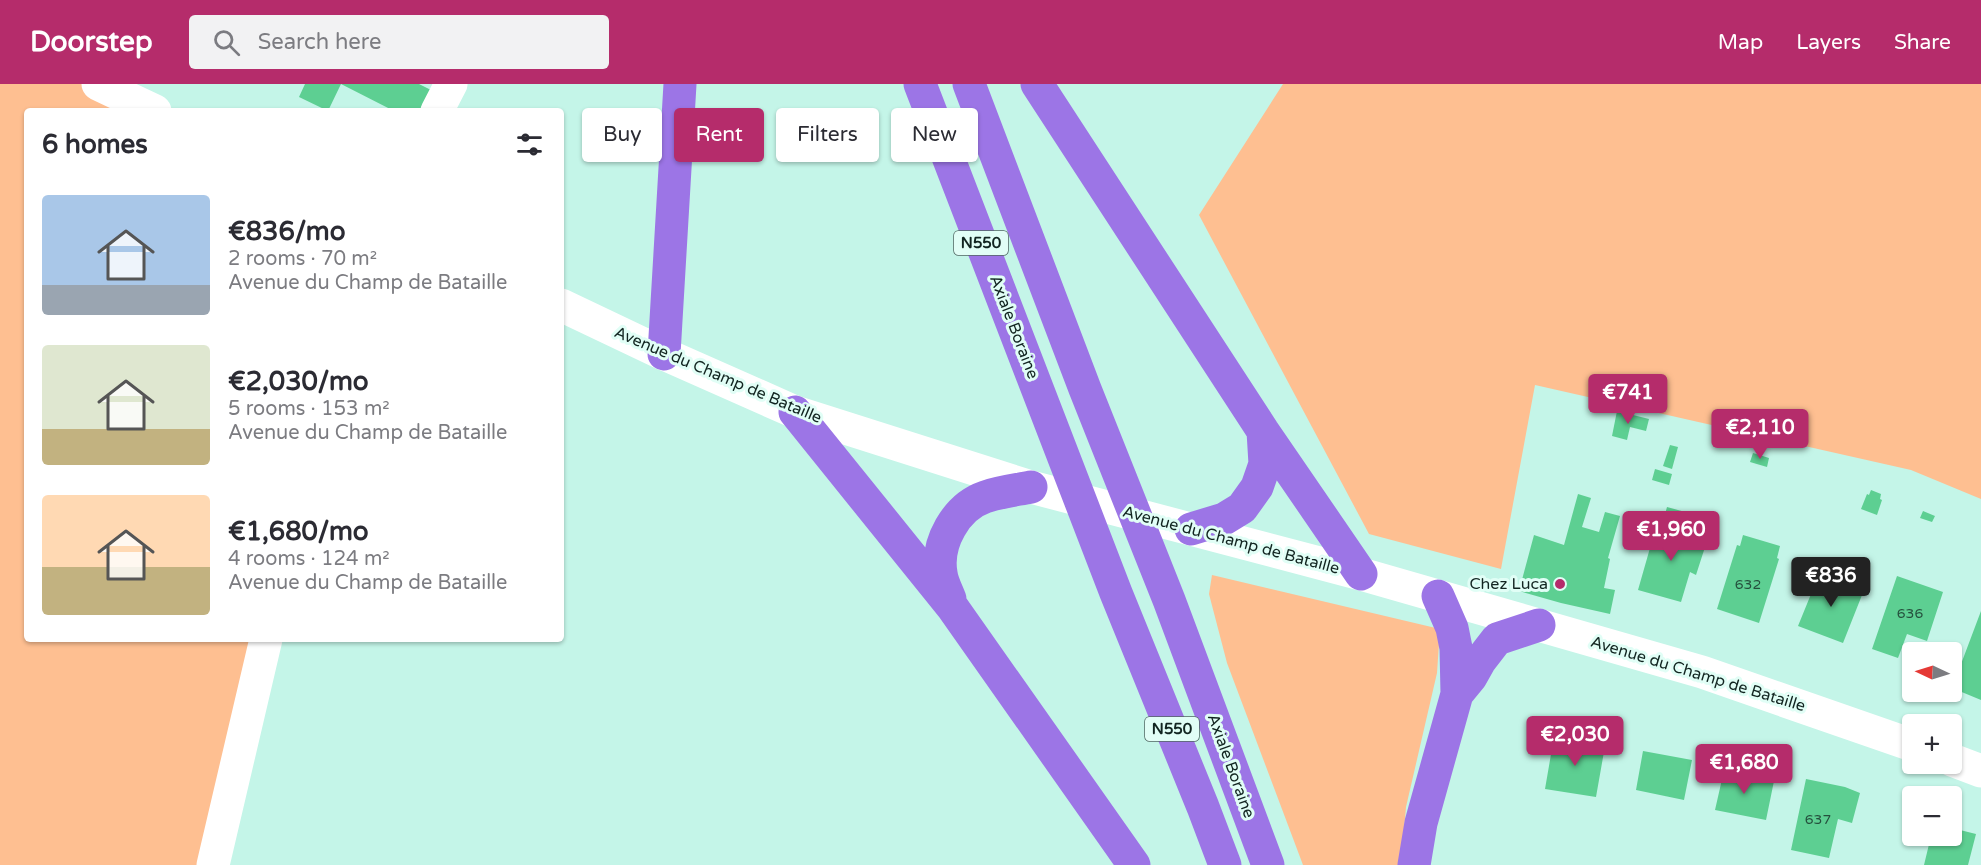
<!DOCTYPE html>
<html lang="en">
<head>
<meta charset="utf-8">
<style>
  :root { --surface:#fff; --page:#f2f2f3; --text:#2b2b33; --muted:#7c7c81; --accent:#b52c6b }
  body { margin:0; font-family:"Varela Round",sans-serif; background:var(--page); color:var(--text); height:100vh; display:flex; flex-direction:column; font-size:22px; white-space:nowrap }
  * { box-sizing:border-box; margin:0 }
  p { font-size:20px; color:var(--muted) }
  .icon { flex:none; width:33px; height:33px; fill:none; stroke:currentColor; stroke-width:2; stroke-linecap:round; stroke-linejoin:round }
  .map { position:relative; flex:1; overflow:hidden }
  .sheet { position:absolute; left:24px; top:24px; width:540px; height:534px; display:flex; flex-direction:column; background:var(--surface); border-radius:6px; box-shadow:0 2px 4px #0004 }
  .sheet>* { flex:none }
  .guide { position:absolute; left:582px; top:24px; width:570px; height:54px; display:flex; gap:12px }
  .needle { width:39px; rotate:274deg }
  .tools { position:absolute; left:1902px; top:558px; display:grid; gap:12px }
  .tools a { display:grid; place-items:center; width:60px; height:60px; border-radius:6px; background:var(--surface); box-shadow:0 2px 4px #0004; font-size:30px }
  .price { position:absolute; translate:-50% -51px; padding:0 14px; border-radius:6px; background:var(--accent); color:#fff; font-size:20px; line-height:39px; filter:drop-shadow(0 2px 3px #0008) }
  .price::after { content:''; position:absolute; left:50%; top:36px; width:18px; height:14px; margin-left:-9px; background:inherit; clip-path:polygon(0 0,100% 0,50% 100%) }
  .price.current { background:#222; color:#fff }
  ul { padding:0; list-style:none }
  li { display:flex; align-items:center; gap:18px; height:150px; padding:0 18px }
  li span { display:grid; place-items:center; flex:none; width:168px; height:120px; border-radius:6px; color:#555 }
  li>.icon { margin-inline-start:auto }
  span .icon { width:72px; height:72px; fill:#fffc; stroke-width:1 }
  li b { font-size:26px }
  h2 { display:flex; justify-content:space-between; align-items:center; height:72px; padding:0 18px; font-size:26px }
  .pill { padding:0 21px; border-radius:6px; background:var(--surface); box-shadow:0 2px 4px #0004; font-size:21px; line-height:54px }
  .pill.current { background:var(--accent); color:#fff }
  header { display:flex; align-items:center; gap:36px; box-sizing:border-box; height:84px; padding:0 30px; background:var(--accent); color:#fff }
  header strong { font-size:28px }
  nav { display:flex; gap:33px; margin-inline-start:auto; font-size:21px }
  .search { width:420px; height:54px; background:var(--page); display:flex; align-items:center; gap:15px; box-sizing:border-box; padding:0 21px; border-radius:6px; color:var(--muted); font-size:22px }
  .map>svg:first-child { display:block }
  .green { fill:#febf91 }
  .building { fill:#5dcf92 }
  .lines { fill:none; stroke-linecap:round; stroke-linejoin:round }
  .minor { stroke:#fff; stroke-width:33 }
  .highway { stroke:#9c75e6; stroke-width:33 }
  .poi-dot { fill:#b52c6b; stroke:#e1fef6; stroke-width:2 }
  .labels { text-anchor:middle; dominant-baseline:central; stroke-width:6; stroke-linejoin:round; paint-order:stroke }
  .number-label { font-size:14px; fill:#25503d }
  .shield { fill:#e1fef6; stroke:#506661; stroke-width:1.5 }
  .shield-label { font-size:15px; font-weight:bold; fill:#122521 }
  .street-label { font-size:16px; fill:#122521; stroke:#e1fef6 }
  .poi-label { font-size:16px; fill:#122521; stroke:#e1fef6; text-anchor:end }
</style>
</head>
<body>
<header>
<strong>Doorstep</strong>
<div class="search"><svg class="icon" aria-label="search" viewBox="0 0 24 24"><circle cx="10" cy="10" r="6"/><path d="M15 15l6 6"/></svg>Search here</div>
<nav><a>Map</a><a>Layers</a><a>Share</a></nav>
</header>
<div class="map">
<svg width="1981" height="781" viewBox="0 0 1981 781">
  <rect width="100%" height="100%" fill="#c4f5e8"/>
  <path class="green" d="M0 0H98L155 27H27V555H266L213 781H0Z
    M1283 0H1981V415L1911 386 1535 301 1501 485 1369 450 1199 131Z
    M1212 491 1440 545 1437 589 1406 723 1401 781H1303L1227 579 1209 510Z"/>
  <path class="building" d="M305 0H341L328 27 299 13Z
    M341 0H419L433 7 422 27H394Z
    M1617 327 1649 335 1646 347 1630 343 1627 356 1612 352Z
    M1670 361 1678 363 1672 385 1663 382Z
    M1753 369 1769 374 1767 383 1750 378Z
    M1655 385 1672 390 1669 401 1652 396Z
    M1871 406 1881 410 1880 415 1882 416 1877 431 1861 425 1867 410 1869 411Z
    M1578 410 1591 414 1582 443 1599 448 1605 428 1620 432 1608 474 1610 475 1604 504 1615 506 1610 530 1561 519 1519 507 1534 451 1564 461Z
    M1667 423 1689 429 1686 441 1664 434Z
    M1923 427 1935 432 1932 438 1920 434Z
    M1658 436 1689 445 1686 453 1706 460 1696 491 1690 488 1681 518 1638 506Z
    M1743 451 1780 462 1777 474 1779 475 1759 539 1717 525 1737 461 1740 462Z
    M1820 488 1864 506 1843 559 1798 542Z
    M1897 492 1943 508 1927 557 1907 550 1898 574 1872 565Z
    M1981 527V616L1952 604Z
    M1554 653 1605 662 1596 713 1545 705Z
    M1643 667 1692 676 1684 716 1636 706Z
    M1725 682 1741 686 1740 690 1774 697 1766 736 1715 726Z
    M1806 695 1845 703 1860 709 1852 739 1838 735 1829 774 1791 766Z
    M1952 744 1976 750 1968 781H1924L1931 752H1952Z"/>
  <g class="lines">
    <path class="minor" d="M98 0 155 27
      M437 27 451 0
      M561 221 664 270 795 328 1031 403 1361 490 1702 588 1912 661
      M1952 676 1981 687
      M213 781 266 555"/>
    <path class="highway" d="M920 0 1116 509 1203 723 1225 781
      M969 0 1085 305 1169 516 1268 781
      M1037 0 1263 347 1361 490
      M664 270 680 0
      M795 328 953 524 1134 781
      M1191 445 1224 435 1242 424 1257 403 1265 380 1263 347
      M950 515C947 507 942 498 941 489 936 459 956 423 985 413 999 408 1016 406 1031 403
      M1457 610 1471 593 1480 577 1497 555 1539 541
      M1414 781 1421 739 1457 610 1456 564 1452 544 1438 512"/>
  </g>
  <circle class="poi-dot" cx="1560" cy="500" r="6"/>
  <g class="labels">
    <g class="number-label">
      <text x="1748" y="500">632</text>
      <text x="1910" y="529">636</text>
      <text x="1818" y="735">637</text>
    </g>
    <g class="shield">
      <rect x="954" y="147" width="54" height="24" rx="4.5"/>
      <rect x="1145" y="633" width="54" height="24" rx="4.5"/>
    </g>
    <g class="shield-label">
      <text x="981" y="159">N550</text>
      <text x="1172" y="645">N550</text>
    </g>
    <g class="street-label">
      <text transform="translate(1014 243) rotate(69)">Axiale Boraine</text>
      <text transform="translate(718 291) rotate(23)">Avenue du Champ de Bataille</text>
      <text transform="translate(1231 456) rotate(15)">Avenue du Champ de Bataille</text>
      <text transform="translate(1698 590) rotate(17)">Avenue du Champ de Bataille</text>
      <text transform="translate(1231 682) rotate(70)">Axiale Boraine</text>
    </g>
    <g class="poi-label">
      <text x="1548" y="500">Chez Luca</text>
    </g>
  </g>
</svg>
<div class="tools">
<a><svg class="needle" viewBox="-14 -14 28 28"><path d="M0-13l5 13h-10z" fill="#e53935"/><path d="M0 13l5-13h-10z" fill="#7c7c81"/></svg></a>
<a>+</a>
<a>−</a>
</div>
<b class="price" style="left:1628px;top:341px">€741</b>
<b class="price" style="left:1760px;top:376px">€2,110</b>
<b class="price" style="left:1671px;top:478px">€1,960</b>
<b class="price current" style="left:1831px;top:524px">€836</b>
<b class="price" style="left:1575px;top:683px">€2,030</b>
<b class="price" style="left:1744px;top:711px">€1,680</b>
<div class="guide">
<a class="pill">Buy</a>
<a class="pill current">Rent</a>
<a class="pill">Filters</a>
<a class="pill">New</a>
</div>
<section class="sheet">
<h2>6 homes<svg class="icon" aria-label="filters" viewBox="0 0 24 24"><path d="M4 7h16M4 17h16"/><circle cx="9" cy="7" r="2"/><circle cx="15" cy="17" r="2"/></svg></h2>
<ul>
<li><span style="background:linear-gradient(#a9c7e8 75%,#9aa5b1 0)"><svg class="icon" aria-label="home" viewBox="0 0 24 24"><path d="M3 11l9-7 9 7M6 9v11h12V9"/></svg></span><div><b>€836/mo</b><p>2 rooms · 70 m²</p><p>Avenue du Champ de Bataille</p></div></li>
<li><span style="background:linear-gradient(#dfe7d0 70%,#c2b280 0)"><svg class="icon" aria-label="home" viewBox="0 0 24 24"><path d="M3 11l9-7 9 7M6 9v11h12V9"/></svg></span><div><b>€2,030/mo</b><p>5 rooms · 153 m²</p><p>Avenue du Champ de Bataille</p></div></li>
<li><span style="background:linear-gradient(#ffd9b3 60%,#c2b280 0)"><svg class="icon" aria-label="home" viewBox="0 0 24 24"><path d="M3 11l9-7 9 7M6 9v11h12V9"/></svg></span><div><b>€1,680/mo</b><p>4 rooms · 124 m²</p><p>Avenue du Champ de Bataille</p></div></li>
</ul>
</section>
</div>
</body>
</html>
